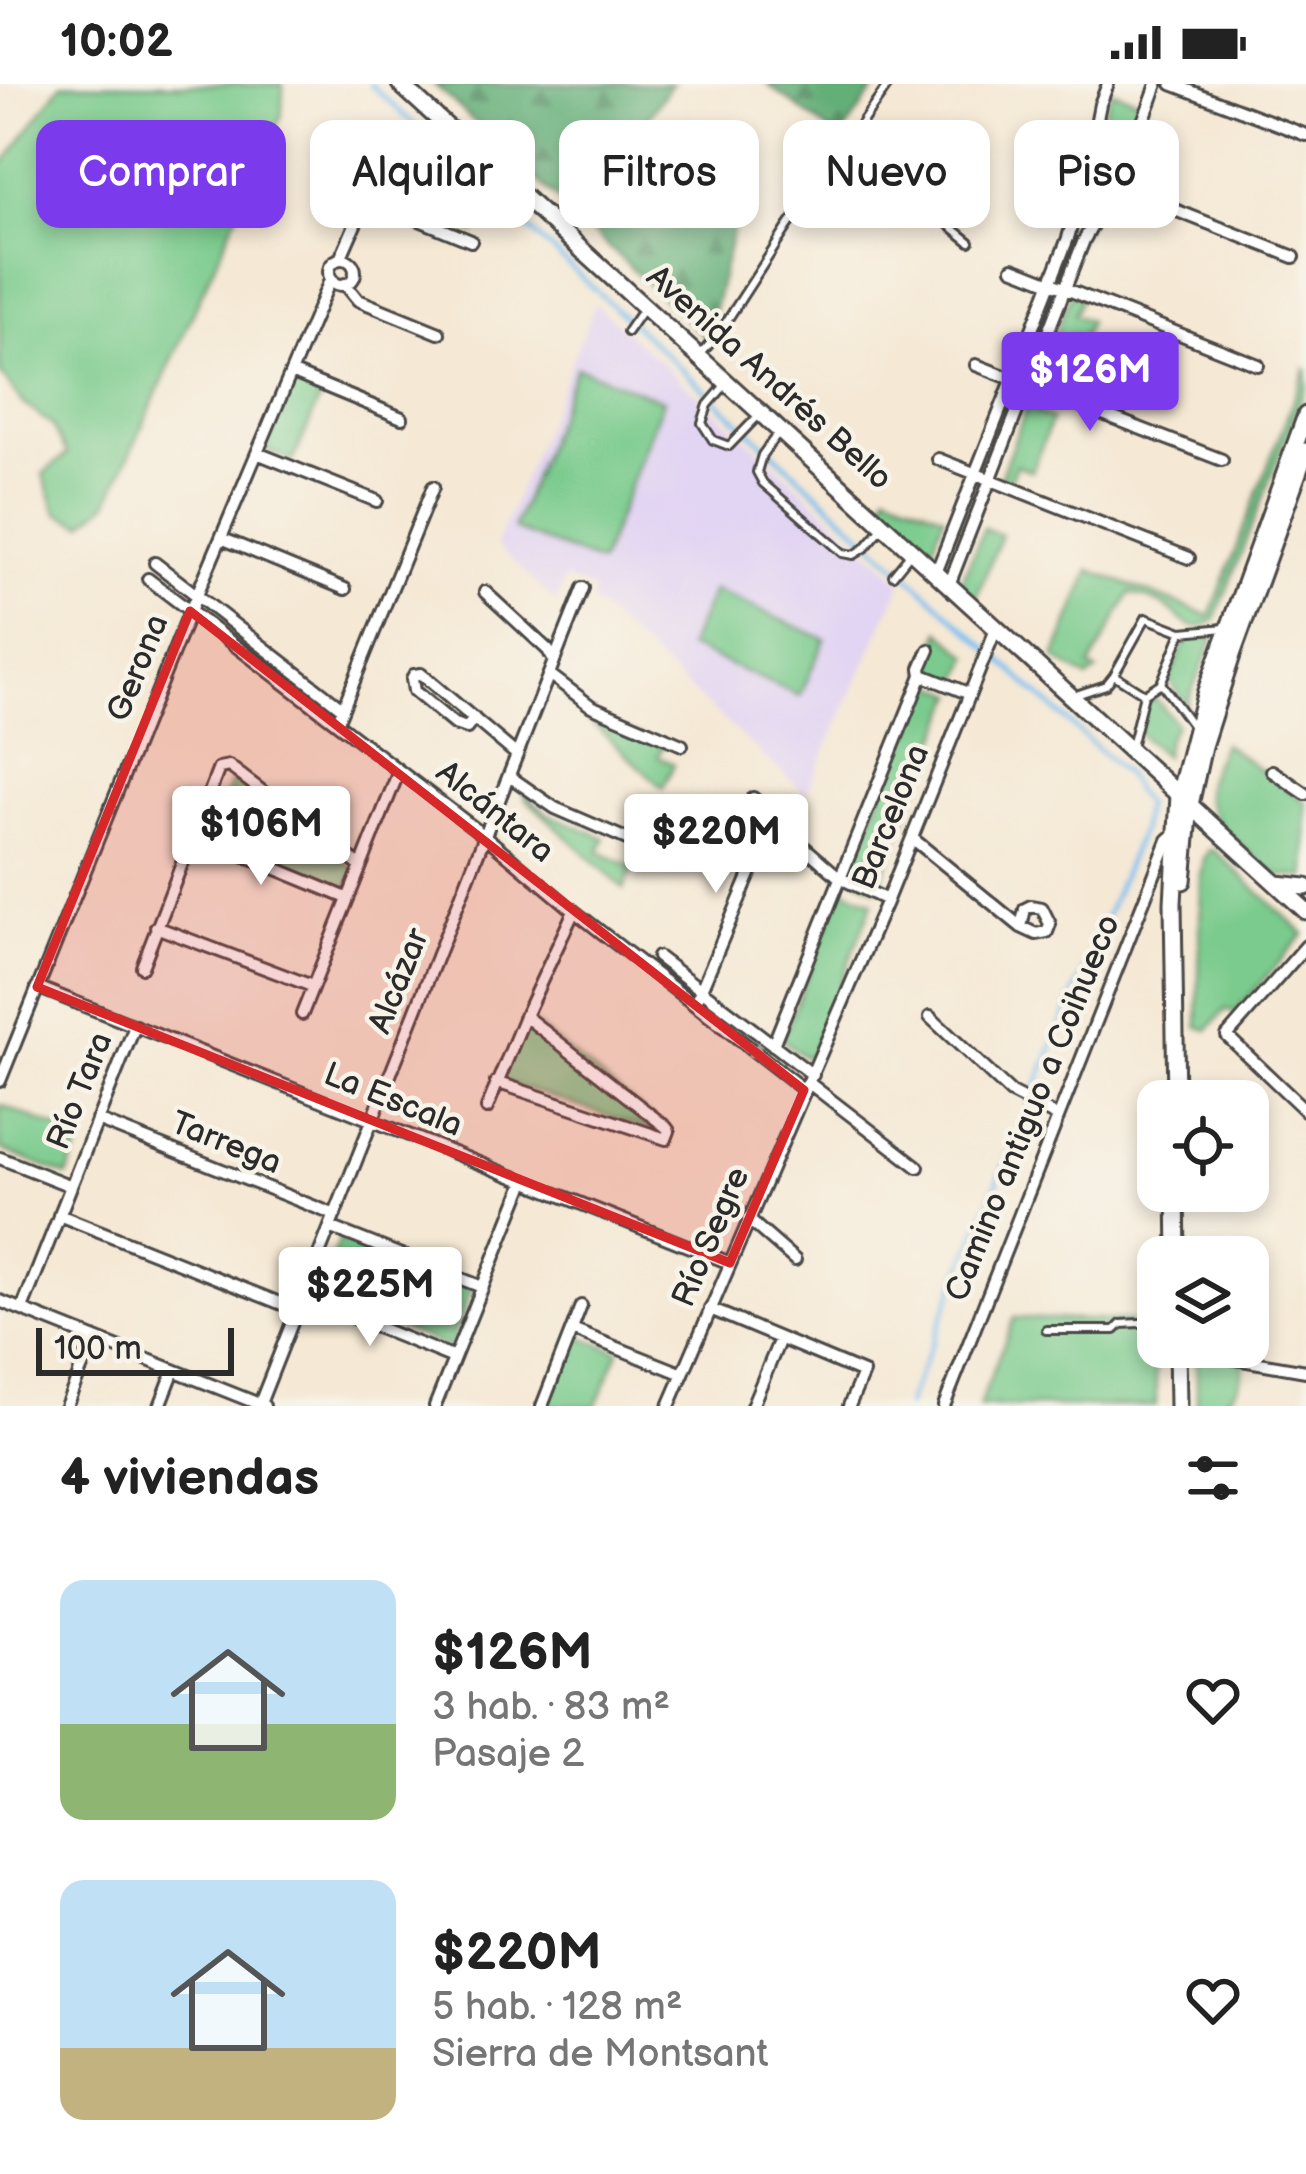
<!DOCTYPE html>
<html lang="es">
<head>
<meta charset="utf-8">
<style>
  :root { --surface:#fff; --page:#f2f2f2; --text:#222; --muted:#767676; --accent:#7c3aed }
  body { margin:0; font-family:"Balsamiq Sans",sans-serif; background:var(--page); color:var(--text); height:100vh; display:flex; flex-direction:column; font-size:45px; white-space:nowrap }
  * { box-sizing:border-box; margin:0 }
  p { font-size:39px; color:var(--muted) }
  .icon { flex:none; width:66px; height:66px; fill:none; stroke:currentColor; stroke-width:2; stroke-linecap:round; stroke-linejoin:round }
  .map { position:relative; height:1322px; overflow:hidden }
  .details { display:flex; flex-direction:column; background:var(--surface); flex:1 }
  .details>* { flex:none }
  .guide { position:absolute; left:36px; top:36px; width:1236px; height:108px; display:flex; gap:24px }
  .buttons { position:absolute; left:1137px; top:996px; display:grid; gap:24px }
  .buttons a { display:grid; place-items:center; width:132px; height:132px; border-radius:24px; background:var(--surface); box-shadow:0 6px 18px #0003; font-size:60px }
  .scale { position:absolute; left:36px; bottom:30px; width:198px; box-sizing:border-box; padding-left:12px; border:6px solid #2b2b2b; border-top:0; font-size:33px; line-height:42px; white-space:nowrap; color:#2b2b2b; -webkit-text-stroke:9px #f7f3e8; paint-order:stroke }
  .price { position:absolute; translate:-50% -102px; padding:0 27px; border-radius:12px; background:#fff; color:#222; font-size:39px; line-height:78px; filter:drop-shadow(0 3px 6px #0008) }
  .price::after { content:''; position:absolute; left:50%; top:72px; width:36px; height:27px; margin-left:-18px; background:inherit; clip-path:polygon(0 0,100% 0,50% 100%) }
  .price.active { background:var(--accent); color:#fff }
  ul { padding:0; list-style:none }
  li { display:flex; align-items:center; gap:36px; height:300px; padding:0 60px }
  li span { display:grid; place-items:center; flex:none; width:336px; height:240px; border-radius:24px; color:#555 }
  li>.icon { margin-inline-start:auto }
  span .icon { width:144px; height:144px; fill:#fffc; stroke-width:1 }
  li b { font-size:51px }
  h2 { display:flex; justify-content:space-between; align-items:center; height:144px; padding:0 60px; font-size:51px }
  .chip { padding:0 42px; border-radius:24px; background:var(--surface); box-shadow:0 6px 18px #0003; font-size:42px; line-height:108px }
  .chip.active { background:var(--accent); color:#fff }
  .status { display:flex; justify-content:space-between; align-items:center; height:84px; padding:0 60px; background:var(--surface); direction:ltr }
  .status svg { height:33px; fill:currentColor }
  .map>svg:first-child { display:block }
  .built { fill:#e2d4f3 }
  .green { fill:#7acb8d; stroke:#527b5c; stroke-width:3 }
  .forest { fill:url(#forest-firs); stroke:#476d52; stroke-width:3 }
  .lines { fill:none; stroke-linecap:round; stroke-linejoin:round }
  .stream { stroke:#79bff0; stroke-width:4.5 }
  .lane-casing { stroke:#494744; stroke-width:12 }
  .street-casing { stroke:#494744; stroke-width:16 }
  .secondary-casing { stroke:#494744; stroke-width:21 }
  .lane { stroke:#fff; stroke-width:6 }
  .street { stroke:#fff; stroke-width:10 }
  .secondary { stroke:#fff; stroke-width:15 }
  .oneway { fill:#a0a0a0 }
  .marked { fill:#d62828; fill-opacity:0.2; stroke:#d62828; stroke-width:9; stroke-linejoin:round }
  .labels { text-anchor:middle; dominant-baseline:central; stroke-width:9; stroke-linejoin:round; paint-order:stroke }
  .street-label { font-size:33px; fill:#2b2b2b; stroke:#f7f3e8 }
</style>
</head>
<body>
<div class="status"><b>10:02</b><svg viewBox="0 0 49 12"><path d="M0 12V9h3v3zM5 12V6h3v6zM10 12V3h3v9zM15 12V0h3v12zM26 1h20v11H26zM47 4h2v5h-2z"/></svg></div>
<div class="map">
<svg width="1306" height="1322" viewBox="0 0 1306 1322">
  <defs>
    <pattern id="forest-firs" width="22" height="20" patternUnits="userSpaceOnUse" patternTransform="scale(3)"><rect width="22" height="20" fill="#63af78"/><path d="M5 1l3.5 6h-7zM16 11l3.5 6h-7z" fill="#528f63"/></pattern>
  </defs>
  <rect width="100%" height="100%" fill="#f7f3e8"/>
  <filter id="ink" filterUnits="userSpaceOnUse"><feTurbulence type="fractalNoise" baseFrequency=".00833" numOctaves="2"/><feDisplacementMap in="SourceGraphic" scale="24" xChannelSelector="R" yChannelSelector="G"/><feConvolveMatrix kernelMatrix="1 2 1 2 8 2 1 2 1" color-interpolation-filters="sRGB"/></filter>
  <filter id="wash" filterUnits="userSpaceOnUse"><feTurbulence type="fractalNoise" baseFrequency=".004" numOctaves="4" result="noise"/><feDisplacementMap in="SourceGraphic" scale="48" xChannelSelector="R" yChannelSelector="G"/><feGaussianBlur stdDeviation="2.7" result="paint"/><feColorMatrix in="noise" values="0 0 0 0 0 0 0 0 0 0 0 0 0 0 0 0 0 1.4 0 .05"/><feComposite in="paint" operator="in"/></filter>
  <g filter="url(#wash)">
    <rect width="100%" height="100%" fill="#f5e8d4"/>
    <path class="built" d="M595 220 759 366 902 498 806 710 591 517 593 505 564 495 556 518 496 461Z"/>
    <path class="green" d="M61 0 283 1 282 30 108 419 83 440 57 429 43 390 67 370 52 341 24 320 0 289V85Z
      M1112 7 1146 18 1119 83 1079 155 1062 195 1058 194C1082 133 1088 67 1112 7Z
      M406 58 488 132 475 149 379 110Z
      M1071 210 1081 214 1074 231 1089 237 1067 292 1053 286 1046 302 1036 298Z
      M576 283 663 316 600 479 513 445Z
      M1306 283V301L1215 536C1192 550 1187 539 1170 526 1160 517 1142 513 1130 509L1090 583 1097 587 1087 595 1055 574 1090 486 1210 532Z
      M295 295 323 307 293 377 265 366Z
      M1032 309 1043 313 1037 329 1052 335 1032 387 1016 381 1009 398 1000 394Z
      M887 408 944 431 930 471 882 423Z
      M984 444 1001 451 976 515 960 500Z
      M713 506 825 555 800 612 688 563Z
      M941 547 970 573 958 600 925 587Z
      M1187 553 1214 554 1186 621 1169 596Z
      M934 600 956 610 877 805 848 790 924 604Z
      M567 611 588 629 663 662 658 673 674 680 663 704 566 615Z
      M1150 615 1157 616 1176 640 1167 655 1164 672 1139 650 1143 625Z
      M1223 659 1306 718V793L1282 792 1273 787C1249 767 1205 741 1206 705 1206 692 1218 672 1223 659Z
      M232 696H241L355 785 347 805 213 754 211 747Z
      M525 710 548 730 605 754 599 768 633 783 624 805 525 714Z
      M1209 766 1215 767 1304 850 1234 929 1226 925 1208 946 1198 943 1201 792 1204 775Z
      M843 804 873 818 812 970 804 973 782 955Z
      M527 935 666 1045 665 1051 499 996Z
      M1 1021 82 1054 67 1092 0 1065Z
      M339 1156 472 1205 449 1264 317 1209Z
      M1014 1234 1156 1238V1322H979Z
      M574 1250 619 1267 596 1322H547Z
      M1197 1263H1243C1248 1297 1233 1322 1197 1322Z"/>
    <path class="forest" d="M434 0H672L648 34 743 103 707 255Z
      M767 0H878L840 55Z"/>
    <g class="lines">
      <path class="stream" d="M370 0 1124 689 1144 720 1141 746 906 1322"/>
    </g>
  </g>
  <g filter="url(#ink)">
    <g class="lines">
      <g class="lane-casing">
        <path id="lane" d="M849 60 970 158
          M627 248 643 225
          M702 269 719 249 787 144 889 0
          M726 300 708 321 702 339 713 356 729 362 761 329
          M778 349 762 371 757 388 763 399 843 469 854 471 865 464 882 444
          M893 491 910 470
          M1182 548 1225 544
          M1161 599 1194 644
          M1076 611 1106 601 1114 591
          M1131 663 1144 610 1161 599 1182 548 1146 534 1114 591 1144 610
          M1046 1246H1115L1121 1240 1158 1238"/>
      </g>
      <g class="street-casing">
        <path id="street" d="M1172 0 1306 51
          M1086 91 1294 173
          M366 114 471 157
          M340 175 383 77
          M329 188a13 13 0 1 1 26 0a13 13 0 1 1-26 0Z
          M1013 184 1258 281
          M345 200 358 216 439 249
          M976 281 1222 376
          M291 288 402 334
          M257 369 377 417
          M938 375 1189 474
          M221 454 345 505
          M155 479 342 624
          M936 489 1068 154 1086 91 1100 20 1108 0
          M148 495 486 753 574 827 804 1006
          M949 501 1084 156C1114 105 1138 55 1157 0
          M485 508 548 566 554 577
          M549 590 591 622 682 661
          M922 591 921 584 929 566
          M474 634 467 644 454 640 414 607 412 595 414 591 421 590 517 671
          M337 639 433 403
          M1272 687 1306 710
          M509 692 555 724 638 760 633 774
          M753 714 771 730 773 736 840 794 887 816
          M192 750 347 814
          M912 754 1021 843 1036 850 1047 848 1050 840 1042 824 1031 822 1025 825 1021 843
          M156 843 312 902
          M1306 862 1227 952 1306 1027
          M658 873 813 991
          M142 883 219 684 229 682 360 782
          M37 903 730 1179
          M695 920 773 736
          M302 930 399 687
          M930 933 1011 1009 1058 1033
          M773 961 922 591 970 610
          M0 997 190 527 331 194
          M496 998 666 1055 669 1047 666 1043 525 932
          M809 999 918 1083
          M487 1024 525 932 574 827
          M97 1036 335 1131
          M0 1074 71 1102
          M59 1131 297 1226
          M748 1135 795 1176
          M330 1143 482 1203
          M302 1213 454 1274
          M0 1217 264 1322
          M22 1225 135 942
          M710 1225 863 1289 849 1322
          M572 1246 683 1290
          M1177 1265 1306 1287
          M66 1322 94 1254
          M160 1322 174 1286
          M259 1322 583 504
          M435 1322 525 1097
          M542 1322 581 1222
          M669 1322 887 816 996 545
          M752 1322 780 1255
          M944 1322 1168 756 1176 749"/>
      </g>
      <g class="secondary-casing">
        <path id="secondary" d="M400 0 1306 827
          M1183 797 1190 721 1203 662 1233 568 1306 367
          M1277 800 1306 803
          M1176 1017 1173 819 1179 711 1206 607 1306 331
          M1176 1107 1177 1173
          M1177 1263 1178 1322"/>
      </g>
      <use href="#lane" class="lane"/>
      <use href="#street" class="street"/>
      <use href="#secondary" class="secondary"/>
    </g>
    <defs><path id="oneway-solid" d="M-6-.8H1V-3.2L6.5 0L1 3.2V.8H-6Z" transform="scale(3)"/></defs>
    <use class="oneway" href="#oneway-solid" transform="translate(750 963) rotate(38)"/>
  </g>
  <path class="marked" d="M190 527 804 1006 730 1179 37 903Z"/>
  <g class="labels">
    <g class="street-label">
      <text transform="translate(769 294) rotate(42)">Avenida Andrés Bello</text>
      <text transform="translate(138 584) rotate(-68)">Gerona</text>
      <text transform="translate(495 728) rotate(39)">Alcántara</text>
      <text transform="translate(891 733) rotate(-68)">Barcelona</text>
      <text transform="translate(399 897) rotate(-68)">Alcázar</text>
      <text transform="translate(80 1007) rotate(-68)">Río Tara</text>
      <text transform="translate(393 1016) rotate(22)">La Escala</text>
      <text transform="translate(1033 1024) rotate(-68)">Camino antiguo a Coihueco</text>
      <text transform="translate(226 1059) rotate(22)">Tarrega</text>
      <text transform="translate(711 1153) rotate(-67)">Río Segre</text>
    </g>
  </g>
</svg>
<div class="buttons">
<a><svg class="icon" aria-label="locate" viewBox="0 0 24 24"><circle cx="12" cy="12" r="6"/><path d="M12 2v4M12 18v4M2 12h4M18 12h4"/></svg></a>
<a><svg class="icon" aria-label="layers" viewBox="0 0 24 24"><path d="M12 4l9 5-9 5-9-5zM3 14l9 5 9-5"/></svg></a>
</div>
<div class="scale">100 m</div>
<b class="price active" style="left:1090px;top:350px">$126M</b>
<b class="price" style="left:261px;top:804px">$106M</b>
<b class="price" style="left:716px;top:812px">$220M</b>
<b class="price" style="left:370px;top:1265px">$225M</b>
<div class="guide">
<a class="chip active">Comprar</a>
<a class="chip">Alquilar</a>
<a class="chip">Filtros</a>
<a class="chip">Nuevo</a>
<a class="chip">Piso</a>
</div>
</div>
<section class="details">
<h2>4 viviendas<svg class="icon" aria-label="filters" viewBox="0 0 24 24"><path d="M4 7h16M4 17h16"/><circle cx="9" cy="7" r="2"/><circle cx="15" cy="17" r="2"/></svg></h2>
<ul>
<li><span style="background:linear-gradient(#bfe0f5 60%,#8fb573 0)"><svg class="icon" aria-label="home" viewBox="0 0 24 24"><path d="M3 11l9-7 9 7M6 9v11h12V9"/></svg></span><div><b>$126M</b><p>3 hab. · 83 m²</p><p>Pasaje 2</p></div><svg class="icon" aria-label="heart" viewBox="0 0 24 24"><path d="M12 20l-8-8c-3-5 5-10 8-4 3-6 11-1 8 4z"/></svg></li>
<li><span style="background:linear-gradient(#bfe0f5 70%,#c2b280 0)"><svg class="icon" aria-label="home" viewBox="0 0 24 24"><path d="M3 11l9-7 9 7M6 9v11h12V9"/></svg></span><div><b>$220M</b><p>5 hab. · 128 m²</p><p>Sierra de Montsant</p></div><svg class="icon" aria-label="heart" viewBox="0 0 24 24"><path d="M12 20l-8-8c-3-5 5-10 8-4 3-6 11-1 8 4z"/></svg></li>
</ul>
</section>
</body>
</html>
